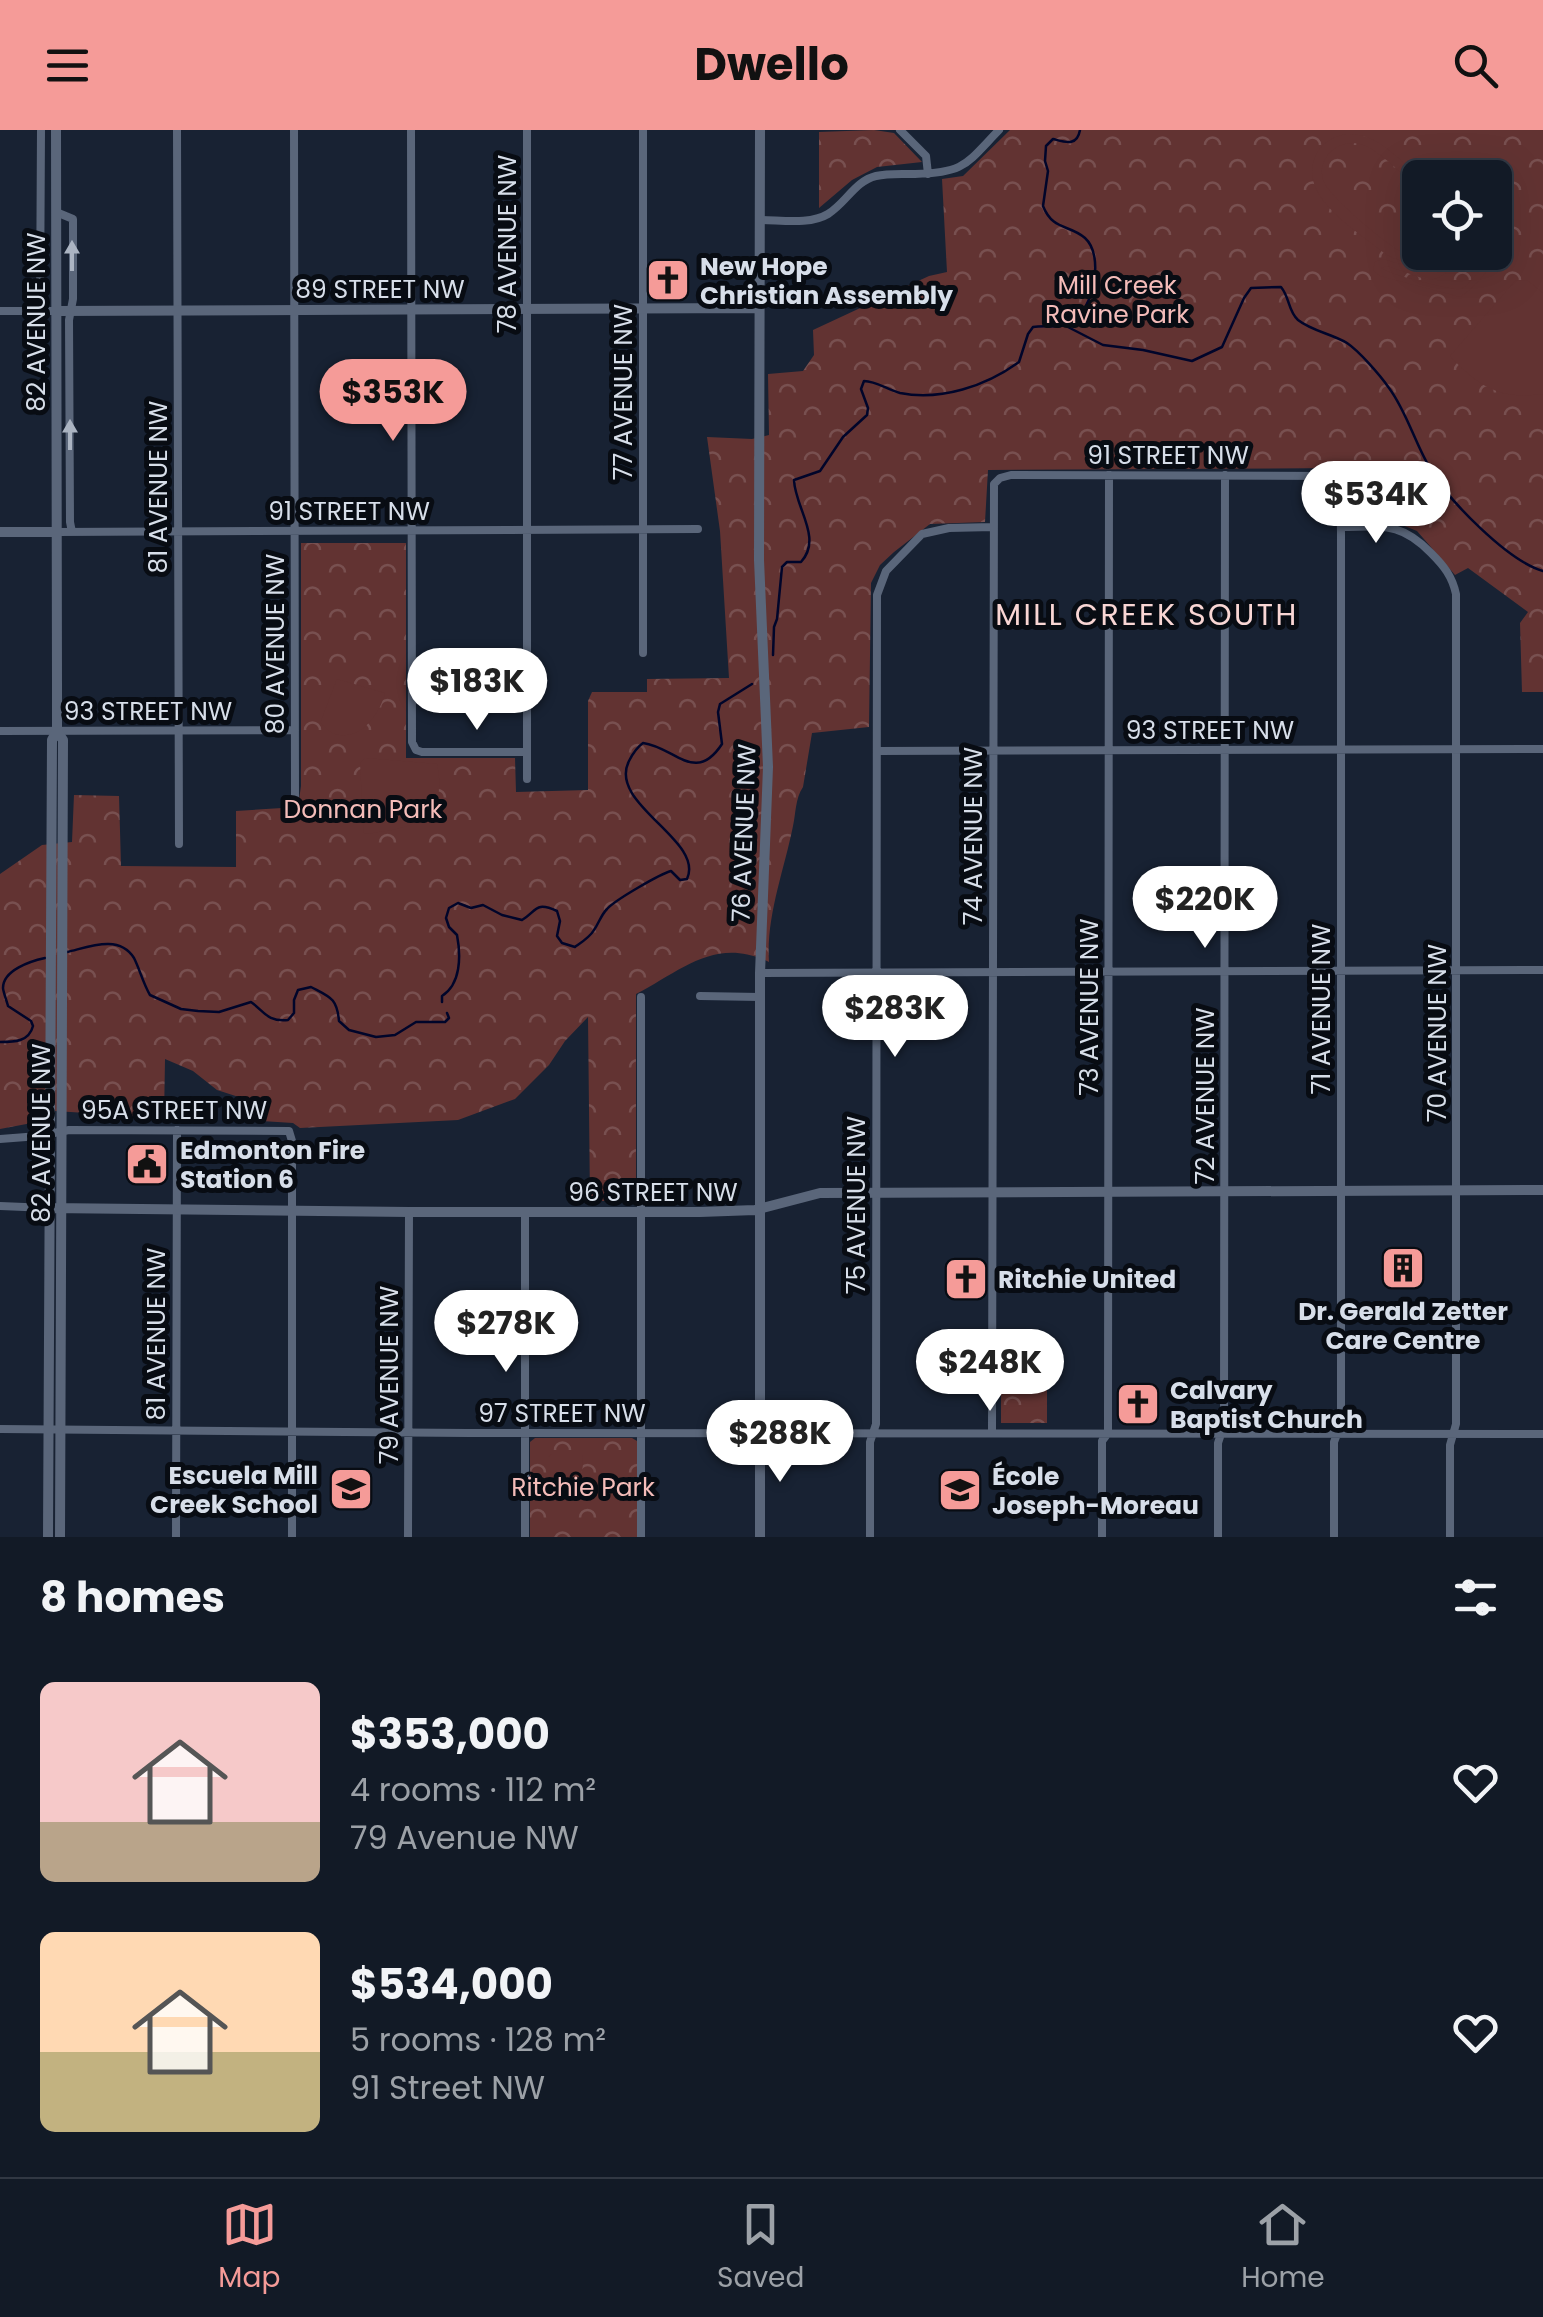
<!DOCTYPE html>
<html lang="en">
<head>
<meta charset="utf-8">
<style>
  :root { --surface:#121a26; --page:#1b232e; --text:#f1f3f6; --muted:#9ca1a7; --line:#313843; --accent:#f59b98 }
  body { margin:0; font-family:Poppins,sans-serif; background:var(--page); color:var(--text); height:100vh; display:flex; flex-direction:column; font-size:38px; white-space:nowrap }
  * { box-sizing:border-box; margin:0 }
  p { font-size:32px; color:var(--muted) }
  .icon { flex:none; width:55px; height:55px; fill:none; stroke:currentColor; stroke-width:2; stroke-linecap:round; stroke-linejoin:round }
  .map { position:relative; height:1407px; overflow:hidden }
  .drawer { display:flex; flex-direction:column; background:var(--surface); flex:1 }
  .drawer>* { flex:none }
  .controls { position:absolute; left:1402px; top:30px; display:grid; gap:20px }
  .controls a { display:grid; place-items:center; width:110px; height:110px; border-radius:15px; background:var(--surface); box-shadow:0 10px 40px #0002,0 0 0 2px var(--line); font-size:50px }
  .price { position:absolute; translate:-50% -85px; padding:0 22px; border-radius:35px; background:#fff; color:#222; font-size:32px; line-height:65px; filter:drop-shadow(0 2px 5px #0008) }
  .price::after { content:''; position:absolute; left:50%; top:60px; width:30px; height:22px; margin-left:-15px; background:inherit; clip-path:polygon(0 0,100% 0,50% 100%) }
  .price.on { background:var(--accent); color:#111 }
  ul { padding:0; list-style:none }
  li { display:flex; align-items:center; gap:30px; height:250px; padding:0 40px }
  li span { display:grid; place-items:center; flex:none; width:280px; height:200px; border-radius:15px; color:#555 }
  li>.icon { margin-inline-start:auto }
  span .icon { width:120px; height:120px; fill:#fffc; stroke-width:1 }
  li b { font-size:42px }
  h2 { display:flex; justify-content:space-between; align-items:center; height:120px; padding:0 40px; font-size:42px }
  header { display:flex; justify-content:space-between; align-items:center; height:130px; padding:0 40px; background:var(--accent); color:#111; font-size:45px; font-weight:700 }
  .dock { display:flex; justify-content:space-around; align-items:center; height:140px; border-top:2px solid var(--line); background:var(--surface); font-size:28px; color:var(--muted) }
  .dock a { display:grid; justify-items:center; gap:5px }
  .dock .on { color:var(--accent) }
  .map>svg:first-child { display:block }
  .park { fill:url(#park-crowns); fill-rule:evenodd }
  .pitch { fill:#623332 }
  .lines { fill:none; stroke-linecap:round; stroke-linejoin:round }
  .stream { stroke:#00052a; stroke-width:2.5 }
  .street { stroke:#5a667a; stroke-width:8 }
  .secondary { stroke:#5a667a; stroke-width:10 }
  .oneway { fill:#abb4c2 }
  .labels { text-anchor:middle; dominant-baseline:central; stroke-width:10; stroke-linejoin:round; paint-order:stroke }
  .street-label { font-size:25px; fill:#d7dee9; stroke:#080c13 }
  .poi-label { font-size:25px; font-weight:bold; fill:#d7dee9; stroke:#080c13; text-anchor:start }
  .park-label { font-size:25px; fill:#f4bcb9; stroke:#080c13 }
  .quarter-label { font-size:30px; letter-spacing:2.5px; fill:#f9d6d4; stroke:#080c13 }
</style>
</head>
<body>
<header><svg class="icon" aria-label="menu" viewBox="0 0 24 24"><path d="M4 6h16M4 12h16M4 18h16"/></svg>Dwello<svg class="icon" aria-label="search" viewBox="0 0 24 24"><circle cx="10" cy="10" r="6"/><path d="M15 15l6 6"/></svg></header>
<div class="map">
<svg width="1543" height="1407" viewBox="0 0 1543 1407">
  <defs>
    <pattern id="park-crowns" width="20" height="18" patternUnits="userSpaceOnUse" patternTransform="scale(2.5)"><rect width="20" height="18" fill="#623332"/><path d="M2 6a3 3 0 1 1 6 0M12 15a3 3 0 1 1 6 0" fill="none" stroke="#785050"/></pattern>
  </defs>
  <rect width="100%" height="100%" fill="#182233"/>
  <path class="park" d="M874 0 894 3 922 32 877 37 852 50 819 78V2Z
    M1010 0H1543V562H1522L1520 493 1528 482 1468 438 1455 445 1417 401 1390 390 1346 391 1343 338 988 340 985 392 930 394 894 422 880 435 871 453 869 597 812 603 803 657C795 669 796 683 793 696 784 741 766 786 769 832 716 806 682 840 636 864V1071H590L588 887 565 911 549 935 515 969 458 990 300 998 293 993 245 990V969L217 960 193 941 165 929 164 988 55 981 37 992 0 999V744L42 715 72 712 74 665 119 666 121 736 236 737V681L298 677 301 656V413H406V628H515L516 662 588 660V571L592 562H647V549L729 548 720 401 707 307 752 309 769 305 768 244 803 241 814 225 813 200 929 146 947 142 942 49 963 46ZM1420 48H1495V122H1420Z
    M1001 1235H1047V1293H1001Z
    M535 1308H632L637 1311V1407H530V1312Z"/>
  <path class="pitch" d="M1346 4C1377 2 1398 29 1420 48V60C1403 46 1386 26 1366 16 1343 5 1316 25 1323 50 1326 64 1388 116 1402 122 1413 126 1428 122 1440 123L1437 125C1419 135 1402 134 1384 123 1358 101 1298 68 1315 27 1321 13 1332 7 1346 4Z
    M1495 109 1505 111C1501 127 1475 158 1460 167L1380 146 1373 140 1375 132 1382 129 1431 142 1444 135 1453 123H1464C1432 163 1431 149 1387 136L1381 138C1393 146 1443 157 1459 160L1466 156 1498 120 1500 114 1495 115Z
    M1527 150 1543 163V264C1500 270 1479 257 1450 226L1515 151Z
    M337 549 385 563C380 584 359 614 332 603 330 602 322 594 320 593Z
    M365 628 437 634C449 692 411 698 364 704L360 633Z
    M552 1324H582C587 1347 572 1363 548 1357V1327Z"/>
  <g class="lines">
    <path class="stream" d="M1066 196 1103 215 1143 220 1192 231 1222 217 1244 168 1251 158 1281 157C1290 168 1288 181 1298 190 1312 201 1332 204 1347 213 1359 221 1380 245 1389 258 1407 282 1415 314 1431 340 1449 371 1508 431 1543 441
      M773 525 774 497 777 489 782 437 787 432H801C823 408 795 378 794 350L820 341 843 307 867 285 868 278 861 259 864 251C876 251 888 260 900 263 941 271 986 256 1019 232L1028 204 1033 197C1046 195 1060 199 1072 192 1093 180 1105 126 1085 108 1069 94 1053 101 1043 76L1048 41 1045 31 1046 16 1053 9C1065 12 1077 17 1080 0
      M67 822C89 817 119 804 134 828 140 840 143 853 150 865L181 879 198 881 219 882 251 872C264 881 267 892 288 890L294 883V870L298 860 311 857C330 867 337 868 339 891L349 900 376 907 395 905 416 892H445L449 888 447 883
      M442 872V866C461 854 461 826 457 805L449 797 446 788 449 778 458 773 471 778 483 775 502 785 522 790C537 781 535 771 557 781L560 791 557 806 562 813 575 817C582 812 590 807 594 800 599 793 601 785 607 779 615 770 660 744 671 741L680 750 687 749C705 710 607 674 629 631 633 623 636 618 643 613 675 617 695 655 722 614L718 582 720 574 752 554
      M0 912C14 912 29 912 33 896L31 891 8 876C7 872 3 861 3 858 3 840 31 831 45 828"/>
    <path class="street" d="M177 0 179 714
      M294 0 295 668
      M411 0 412 612 416 620 422 622H527
      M527 0V649
      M900 0 926 26 928 44
      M56 82 73 89V169L69 190 70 392 72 402
      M760 90C781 90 810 95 828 84 846 73 855 51 876 46 888 43 902 44 915 44 965 43 966 34 999 0
      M0 181H56
      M40 181 41 0
      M1341 397C1382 397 1400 391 1431 423 1444 436 1452 446 1456 464V1294L1450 1315V1407
      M57 402 698 399
      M643 523V0
      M0 601 295 600
      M877 621 1543 619
      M760 843 1543 840
      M700 866 760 867
      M641 867V1407
      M0 1009 39 1006 69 1000 289 1001 292 1011V1407
      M0 1076 49 1078
      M525 1083V1407
      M0 1299 468 1303 1543 1304
      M992 1303 994 354 1000 348 1011 345 1333 346 1340 355 1341 403V1294L1334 1312V1407
      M176 1407 177 1000
      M408 1407 409 1082
      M870 1407V1312L876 1294 877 465 886 441 922 404 949 398 993 397
      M1102 1407V1311L1108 1303V1294L1109 345
      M1218 1407V1313L1224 1295 1225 345"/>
    <path class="secondary" d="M760 0 759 430 768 637 760 843V1407
      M56 181 759 178
      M0 402H57
      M57 601 63 610 60 1407
      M49 1078 409 1082H700L755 1080 820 1063 1543 1060
      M48 1407 52 610 57 601V553L56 0"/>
  </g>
  <defs><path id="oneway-solid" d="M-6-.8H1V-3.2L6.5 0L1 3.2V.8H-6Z" transform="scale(2.5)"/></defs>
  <g class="oneway">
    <use href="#oneway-solid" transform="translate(72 126) rotate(-90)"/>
    <use href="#oneway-solid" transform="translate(70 305) rotate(-90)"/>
  </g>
  <defs>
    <g id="church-square" transform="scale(2.25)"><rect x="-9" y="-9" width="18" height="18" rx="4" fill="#f59b98" stroke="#080c13"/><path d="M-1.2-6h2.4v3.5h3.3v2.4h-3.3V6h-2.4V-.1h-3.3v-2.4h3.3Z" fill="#111"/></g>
    <g id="civic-square" transform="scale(2.25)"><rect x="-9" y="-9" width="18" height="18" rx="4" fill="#f59b98" stroke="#080c13"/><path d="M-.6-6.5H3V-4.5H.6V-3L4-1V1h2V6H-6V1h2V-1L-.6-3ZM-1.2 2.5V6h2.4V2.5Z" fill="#111"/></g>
    <g id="building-square" transform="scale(2.25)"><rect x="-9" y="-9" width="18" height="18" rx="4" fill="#f59b98" stroke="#080c13"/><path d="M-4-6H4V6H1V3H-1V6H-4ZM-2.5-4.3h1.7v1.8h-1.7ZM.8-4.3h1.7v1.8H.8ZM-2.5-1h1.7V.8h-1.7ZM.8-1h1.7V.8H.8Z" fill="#111"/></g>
    <g id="school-square" transform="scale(2.25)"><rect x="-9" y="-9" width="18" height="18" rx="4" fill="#f59b98" stroke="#080c13"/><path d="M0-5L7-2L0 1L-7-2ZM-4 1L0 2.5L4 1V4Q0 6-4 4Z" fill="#111"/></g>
  </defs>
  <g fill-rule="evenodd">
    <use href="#church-square" x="668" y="150"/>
    <use href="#civic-square" x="147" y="1034"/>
    <use href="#building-square" x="1403" y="1138"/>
    <use href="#church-square" x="966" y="1149"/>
    <use href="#church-square" x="1138" y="1274"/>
    <use href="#school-square" x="351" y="1359"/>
    <use href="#school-square" x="960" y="1360"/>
  </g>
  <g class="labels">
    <g class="street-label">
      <text transform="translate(507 114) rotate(-90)">78 AVENUE NW</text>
      <text x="380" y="159">89 STREET NW</text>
      <text transform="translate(36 192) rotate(-90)">82 AVENUE NW</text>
      <text transform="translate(623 262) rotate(-90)">77 AVENUE NW</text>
      <text x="1168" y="325">91 STREET NW</text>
      <text transform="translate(158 357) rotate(-90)">81 AVENUE NW</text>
      <text x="349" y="381">91 STREET NW</text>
      <text transform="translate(275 514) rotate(-90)">80 AVENUE NW</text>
      <text x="148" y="581">93 STREET NW</text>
      <text x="1210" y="600">93 STREET NW</text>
      <text transform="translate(744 703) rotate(-88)">76 AVENUE NW</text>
      <text transform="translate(973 706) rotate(-90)">74 AVENUE NW</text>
      <text transform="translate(1089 877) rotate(-90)">73 AVENUE NW</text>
      <text transform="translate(1321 879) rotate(-90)">71 AVENUE NW</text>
      <text transform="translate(1437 903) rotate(-90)">70 AVENUE NW</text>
      <text transform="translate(1205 966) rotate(-90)">72 AVENUE NW</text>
      <text x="174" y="980">95A STREET NW</text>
      <text transform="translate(41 1003) rotate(-90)">82 AVENUE NW</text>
      <text x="653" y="1062">96 STREET NW</text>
      <text transform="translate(856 1075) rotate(-90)">75 AVENUE NW</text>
      <text transform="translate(156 1204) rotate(-90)">81 AVENUE NW</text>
      <text transform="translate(389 1245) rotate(-90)">79 AVENUE NW</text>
      <text x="562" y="1283">97 STREET NW</text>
    </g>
    <g class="poi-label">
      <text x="700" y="136">New Hope<tspan x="700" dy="29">Christian Assembly</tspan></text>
      <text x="180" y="1020">Edmonton Fire<tspan x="180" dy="29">Station 6</tspan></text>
      <text x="998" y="1149">Ritchie United</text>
      <text x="1403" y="1181" text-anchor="middle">Dr. Gerald Zetter<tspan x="1403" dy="29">Care Centre</tspan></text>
      <text x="1170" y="1260">Calvary<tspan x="1170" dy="29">Baptist Church</tspan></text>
      <text x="318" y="1345" text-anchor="end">Escuela Mill<tspan x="318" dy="29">Creek School</tspan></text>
      <text x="992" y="1346">École<tspan x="992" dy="29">Joseph-Moreau</tspan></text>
    </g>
    <g class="park-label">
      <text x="1117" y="155">Mill Creek<tspan x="1117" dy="29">Ravine Park</tspan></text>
      <text x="363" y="679">Donnan Park</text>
      <text x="583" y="1357">Ritchie Park</text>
    </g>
    <g class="quarter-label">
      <text x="1147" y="484">MILL CREEK SOUTH</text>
    </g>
  </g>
</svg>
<div class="controls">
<a><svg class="icon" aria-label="locate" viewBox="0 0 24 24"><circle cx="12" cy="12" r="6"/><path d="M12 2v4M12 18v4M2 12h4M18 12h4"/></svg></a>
</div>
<b class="price on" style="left:393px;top:314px">$353K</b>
<b class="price" style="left:1376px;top:416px">$534K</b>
<b class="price" style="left:477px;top:603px">$183K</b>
<b class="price" style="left:1205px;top:821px">$220K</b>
<b class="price" style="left:895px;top:930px">$283K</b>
<b class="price" style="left:506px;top:1245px">$278K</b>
<b class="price" style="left:990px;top:1284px">$248K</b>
<b class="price" style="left:780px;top:1355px">$288K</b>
</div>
<section class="drawer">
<h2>8 homes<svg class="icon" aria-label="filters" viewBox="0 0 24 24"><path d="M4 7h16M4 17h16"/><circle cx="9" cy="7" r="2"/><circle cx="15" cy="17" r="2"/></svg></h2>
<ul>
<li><span style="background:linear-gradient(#f6c9c9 70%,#b9a48a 0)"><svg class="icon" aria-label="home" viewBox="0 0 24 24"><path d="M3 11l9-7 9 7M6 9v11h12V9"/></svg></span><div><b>$353,000</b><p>4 rooms · 112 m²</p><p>79 Avenue NW</p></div><svg class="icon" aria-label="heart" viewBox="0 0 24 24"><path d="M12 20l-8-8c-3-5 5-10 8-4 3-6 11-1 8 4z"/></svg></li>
<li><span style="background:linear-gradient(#ffd9b3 60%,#c2b280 0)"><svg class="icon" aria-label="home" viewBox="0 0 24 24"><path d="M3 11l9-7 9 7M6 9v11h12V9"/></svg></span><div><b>$534,000</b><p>5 rooms · 128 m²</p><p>91 Street NW</p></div><svg class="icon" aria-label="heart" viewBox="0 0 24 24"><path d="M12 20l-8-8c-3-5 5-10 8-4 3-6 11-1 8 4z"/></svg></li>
</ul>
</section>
<nav class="dock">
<a class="on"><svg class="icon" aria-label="map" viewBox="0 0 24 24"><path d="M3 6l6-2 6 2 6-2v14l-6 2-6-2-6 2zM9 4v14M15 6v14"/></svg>Map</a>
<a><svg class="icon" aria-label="saved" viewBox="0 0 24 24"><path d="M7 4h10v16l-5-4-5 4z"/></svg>Saved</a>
<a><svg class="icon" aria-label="home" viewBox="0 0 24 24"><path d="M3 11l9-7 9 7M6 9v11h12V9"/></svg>Home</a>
</nav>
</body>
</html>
